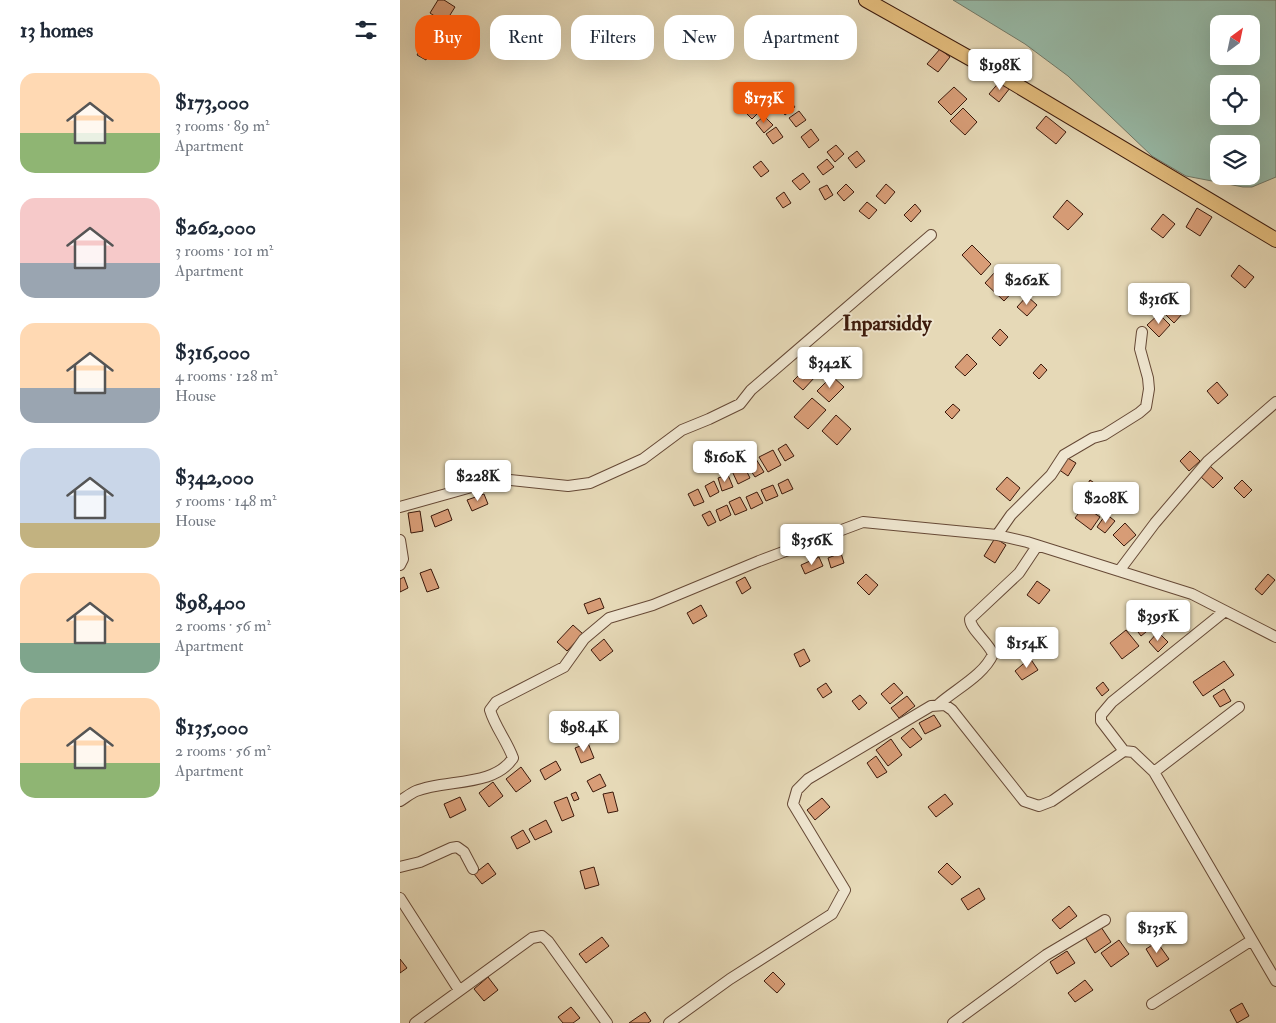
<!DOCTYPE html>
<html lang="en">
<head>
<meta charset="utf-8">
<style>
  :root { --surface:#fff; --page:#f2f2f3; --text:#1f2937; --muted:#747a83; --accent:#ea580c }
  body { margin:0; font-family:"IM FELL Double Pica",serif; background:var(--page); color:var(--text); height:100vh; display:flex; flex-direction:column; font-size:19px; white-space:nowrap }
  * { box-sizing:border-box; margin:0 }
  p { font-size:16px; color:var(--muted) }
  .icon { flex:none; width:28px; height:28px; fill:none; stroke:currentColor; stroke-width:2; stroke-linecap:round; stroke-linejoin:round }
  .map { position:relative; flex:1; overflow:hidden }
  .details { display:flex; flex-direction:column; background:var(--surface); width:400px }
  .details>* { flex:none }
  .hud { position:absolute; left:15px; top:15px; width:475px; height:45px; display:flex; gap:10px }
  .needle { width:32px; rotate:33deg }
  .tools { position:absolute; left:810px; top:15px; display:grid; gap:10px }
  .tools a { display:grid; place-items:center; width:50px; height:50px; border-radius:10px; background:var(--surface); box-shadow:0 5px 20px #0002; font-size:25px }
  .price { position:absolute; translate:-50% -42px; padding:0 11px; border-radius:5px; background:#fff; color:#222; font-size:16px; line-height:32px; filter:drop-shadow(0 1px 2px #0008) }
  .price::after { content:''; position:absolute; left:50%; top:30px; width:15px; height:11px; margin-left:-8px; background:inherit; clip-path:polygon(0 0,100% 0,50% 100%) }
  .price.current { background:var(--accent); color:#fff }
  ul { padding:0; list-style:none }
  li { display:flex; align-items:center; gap:15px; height:125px; padding:0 20px }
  li span { display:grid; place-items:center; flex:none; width:140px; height:100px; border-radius:15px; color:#555 }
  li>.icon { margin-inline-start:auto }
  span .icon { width:60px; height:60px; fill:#fffc; stroke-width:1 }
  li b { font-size:21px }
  h2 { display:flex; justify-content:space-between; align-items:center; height:60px; padding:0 20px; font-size:21px }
  .tag { padding:0 18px; border-radius:15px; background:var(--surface); box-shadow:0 5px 20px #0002; font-size:18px; line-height:45px }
  .tag.current { background:var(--accent); color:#fff }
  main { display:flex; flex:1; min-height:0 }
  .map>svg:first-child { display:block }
  .water { fill:#97bba9; stroke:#727a6a; fill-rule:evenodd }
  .building { fill:#d89d77; stroke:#3b190b }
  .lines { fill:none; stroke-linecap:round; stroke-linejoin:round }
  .minor-casing { stroke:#664936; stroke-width:12 }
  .major-casing { stroke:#3b190b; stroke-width:16 }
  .minor { stroke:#efe6d0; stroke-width:10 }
  .major { stroke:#e3bc7c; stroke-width:14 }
  .labels { text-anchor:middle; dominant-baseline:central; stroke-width:4; stroke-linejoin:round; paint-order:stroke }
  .quarter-label { font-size:21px; font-weight:bold; fill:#3b190b; stroke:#efe6d0 }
</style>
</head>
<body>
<main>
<section class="details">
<h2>13 homes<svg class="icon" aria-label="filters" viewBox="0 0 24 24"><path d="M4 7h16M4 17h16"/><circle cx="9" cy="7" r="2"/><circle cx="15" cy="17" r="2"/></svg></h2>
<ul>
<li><span style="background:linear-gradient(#ffd9b3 60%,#8fb573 0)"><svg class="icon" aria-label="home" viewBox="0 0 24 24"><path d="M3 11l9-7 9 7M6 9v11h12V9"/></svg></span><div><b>$173,000</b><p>3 rooms · 89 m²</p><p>Apartment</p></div></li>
<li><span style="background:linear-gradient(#f6c9c9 65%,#9aa5b1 0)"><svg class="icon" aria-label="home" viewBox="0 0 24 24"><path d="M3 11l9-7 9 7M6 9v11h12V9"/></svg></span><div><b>$262,000</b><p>3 rooms · 101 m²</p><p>Apartment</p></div></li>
<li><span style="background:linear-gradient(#ffd9b3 65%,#9aa5b1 0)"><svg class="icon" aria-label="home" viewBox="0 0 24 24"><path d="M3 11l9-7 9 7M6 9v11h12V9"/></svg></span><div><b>$316,000</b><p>4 rooms · 128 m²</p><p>House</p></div></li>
<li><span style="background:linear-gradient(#c9d6e8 75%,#c2b280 0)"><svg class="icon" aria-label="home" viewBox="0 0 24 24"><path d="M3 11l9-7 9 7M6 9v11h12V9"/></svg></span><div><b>$342,000</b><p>5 rooms · 148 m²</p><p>House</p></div></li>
<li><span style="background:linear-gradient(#ffd9b3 70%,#7fa58c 0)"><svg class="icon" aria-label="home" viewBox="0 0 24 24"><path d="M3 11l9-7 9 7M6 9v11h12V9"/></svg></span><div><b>$98,400</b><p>2 rooms · 56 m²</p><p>Apartment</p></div></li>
<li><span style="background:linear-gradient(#ffd9b3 65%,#8fb573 0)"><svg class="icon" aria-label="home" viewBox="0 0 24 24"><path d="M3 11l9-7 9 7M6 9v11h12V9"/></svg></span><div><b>$135,000</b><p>2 rooms · 56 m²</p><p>Apartment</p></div></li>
</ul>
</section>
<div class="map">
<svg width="876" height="1023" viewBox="0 0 876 1023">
  <rect width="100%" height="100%" fill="#e6d9b7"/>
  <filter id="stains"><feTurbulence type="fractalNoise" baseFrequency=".004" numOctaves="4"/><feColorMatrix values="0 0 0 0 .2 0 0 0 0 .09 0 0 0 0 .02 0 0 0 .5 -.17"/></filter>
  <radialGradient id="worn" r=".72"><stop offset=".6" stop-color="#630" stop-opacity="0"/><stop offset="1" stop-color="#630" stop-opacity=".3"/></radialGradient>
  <path class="water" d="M553 0H876V177L852 187H843L786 176 752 156 668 76 625 44ZM819 24H851V56H819ZM819 84H851V116H819ZM819 144H851V176H819Z"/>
  <path class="building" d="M38 0H44L55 7 45 23 30 13Z
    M30 16 40 23 31 36 21 29Z
    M24 43 33 49 26 60 17 55Z
    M540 49 550 57 538 72 527 64Z
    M601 80 610 88 599 102 589 94Z
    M374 86 381 95 372 101 366 93Z
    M554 87 567 99 551 115 538 102Z
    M387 97 395 107 385 115 377 104Z
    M352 103 360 111 352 119 344 111Z
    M563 108 577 122 565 135 550 121Z
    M399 111 406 120 396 127 389 118Z
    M364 116 373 125 364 133 356 123Z
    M646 116 666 132 656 144 636 128Z
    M376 127 383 137 373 144 366 134Z
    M411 129 419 140 409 148 401 137Z
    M436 145 444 154 435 162 427 152Z
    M457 151 465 161 456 168 448 158Z
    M427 159 434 167 423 175 417 167Z
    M361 161 369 171 361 177 353 167Z
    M403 173 410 182 400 190 392 181Z
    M446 184 454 192 444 201 437 193Z
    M486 184 495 192 485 204 476 196Z
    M427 185 433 195 425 200 419 189Z
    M384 192 391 203 383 208 376 198Z
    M667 200 683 214 668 230 653 217Z
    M467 202 477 210 469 219 459 211Z
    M515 204 521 211 511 222 504 215Z
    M797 208 812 217 800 236 786 227Z
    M763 214 775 224 763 238 751 229Z
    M572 245 591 264 581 275 562 255Z
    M839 265 854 277 845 288 831 276Z
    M595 272 603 280 608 275 619 285 604 301 585 283Z
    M627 296 637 305 627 316 617 307Z
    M773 303 783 313 774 323 764 313Z
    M759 314 770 325 759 337 747 325Z
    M600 329 608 337 600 346 592 338Z
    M567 354 577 364 565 376 555 367Z
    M641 364 647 370 639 379 633 373Z
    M405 369 415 377 403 390 393 381Z
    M432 376 444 387 429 402 417 391Z
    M817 382 828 395 818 404 807 391Z
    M412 398 426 410 408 429 394 417Z
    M553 404 560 410 552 419 545 412Z
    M436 415 451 429 437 445 422 431Z
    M386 444 394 456 385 461 378 449Z
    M373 450 381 465 368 472 359 457Z
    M790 451 800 461 789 471 780 461Z
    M666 457 676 463 668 476 658 469Z
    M356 459 364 472 355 477 347 465Z
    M344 466 350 478 338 484 332 471Z
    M810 466 823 478 813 488 800 476Z
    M328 475 333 487 322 491 318 478Z
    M607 477 620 488 610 501 596 489Z
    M388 479 393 489 382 494 378 484Z
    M690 480 703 489 697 499 684 490Z
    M842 480 852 490 844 498 834 488Z
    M314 481 319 492 310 497 305 486Z
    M373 485 378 496 366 501 361 490Z
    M298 489 304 502 294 506 288 494Z
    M357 492 363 503 351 509 346 497Z
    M84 494 88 504 72 511 67 500Z
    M340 497 347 510 335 515 329 502Z
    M327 505 331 515 320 521 316 510Z
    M684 506 700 517 691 530 675 518Z
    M48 509 52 520 35 527 31 516Z
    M20 511 23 531 11 533 8 513Z
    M310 511 316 522 308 526 302 515Z
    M706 514 715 521 705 533 697 527Z
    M725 523 736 535 724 546 713 535Z
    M595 538 606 545 595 563 584 556Z
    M441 553 444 563 431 568 428 558Z
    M419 557 423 566 405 574 401 565Z
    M31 569 39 588 27 592 20 573Z
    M466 574 478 585 469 595 457 583Z
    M868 574 875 580 862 595 855 589Z
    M4 577 8 588 0 592V579Z
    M345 577 351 588 342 594 336 582Z
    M637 581 650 590 639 604 627 595Z
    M200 598 204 608 188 614 184 604Z
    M301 605 307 616 293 624 287 613Z
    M747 612 756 624 741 636 732 624Z
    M173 625 183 634 167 651 157 642Z
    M726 630 739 646 722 659 710 643Z
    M758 632 768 642 758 652 749 642Z
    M204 639 213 651 200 661 191 650Z
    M404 649 410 661 400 667 394 654Z
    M630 658 638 670 622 680 615 671Z
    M824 661 834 675 803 696 793 682Z
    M703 682 709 690 702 696 696 688Z
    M426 683 432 692 423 698 417 689Z
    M494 683 503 693 490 704 481 694Z
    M824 689 831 701 820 707 813 696Z
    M460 695 467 703 459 710 452 701Z
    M507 696 515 706 499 718 491 708Z
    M534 715 541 726 525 734 519 723Z
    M513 728 522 739 510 748 501 738Z
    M491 739 502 755 488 766 476 750Z
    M188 743 194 758 181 763 175 748Z
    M476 756 487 772 477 778 467 763Z
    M156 761 161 770 145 780 140 770Z
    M121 767 131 781 116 792 106 779Z
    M200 774 206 786 193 792 187 781Z
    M93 782 103 796 89 807 79 793Z
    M176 792 179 799 174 801 171 794Z
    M213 792 218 811 208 813 203 794Z
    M545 794 553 804 536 817 528 807Z
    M60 797 66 810 50 818 44 804Z
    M167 797 174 816 162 821 154 802Z
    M422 798 430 807 415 820 407 810Z
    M146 820 152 832 135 840 129 829Z
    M123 830 130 842 117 849 111 837Z
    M88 863 96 874 82 884 74 874Z
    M547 863 561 877 552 885 538 872Z
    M194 867 199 885 185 889 180 871Z
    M579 888 585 899 568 910 561 899Z
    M669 906 677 916 660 929 652 920Z
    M701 927 711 942 695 953 685 937Z
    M202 937 209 946 186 963 179 954Z
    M719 940 729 954 711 967 701 953Z
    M757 942 769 959 757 967 746 949Z
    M667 951 675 963 657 974 650 962Z
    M0 959 7 968 0 973Z
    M373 972 385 984 377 993 364 981Z
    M88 977 98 990 84 1001 74 989Z
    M685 980 693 990 675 1002 668 993Z
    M842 1003 849 1016 837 1023 830 1010Z
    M171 1007 180 1018 173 1023H163L158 1017Z
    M245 1012 251 1021 248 1023H229Z"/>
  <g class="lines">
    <g class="minor-casing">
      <path id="minor" d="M0 507 100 479 168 486 190 483 243 459 282 430 309 419 340 404 351 390 531 235
        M597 535 611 515 651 475 664 455 693 438 704 435 739 413 746 407 749 389 748 378 740 349 742 332
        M0 540 3 559 0 565
        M719 571 755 523 808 461 876 402
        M539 704C556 689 584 675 593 654 588 642 570 629 570 619L619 573 637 546
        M724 751 701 721V715L712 702 825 611
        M754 772 876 981
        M0 801C5 798 11 793 16 791 46 779 94 787 113 758 107 741 95 727 90 710L96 702 164 667 184 639 209 618 253 605 359 561 463 522 597 535 627 542 792 594 876 637
        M0 867 20 862 51 848 57 847 64 852 73 869
        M0 898 59 990
        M752 1004 852 940
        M15 1023 132 938 142 936 148 941 207 1023
        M269 1023 330 979 432 914 445 890 393 804 397 790 408 779 531 706 545 705 552 710 624 801 639 806 652 801 724 751 733 752 754 772 839 707
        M553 1023 646 955 705 920"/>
    </g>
    <g class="major-casing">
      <path id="major" d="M466 0 605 78 876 240"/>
    </g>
    <use href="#minor" class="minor"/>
    <use href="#major" class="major"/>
  </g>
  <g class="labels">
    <g class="quarter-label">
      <text x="487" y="323">Inparsiddy</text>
    </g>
  </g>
  <rect width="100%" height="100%" filter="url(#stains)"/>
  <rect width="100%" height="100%" fill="url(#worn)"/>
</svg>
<div class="tools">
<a><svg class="needle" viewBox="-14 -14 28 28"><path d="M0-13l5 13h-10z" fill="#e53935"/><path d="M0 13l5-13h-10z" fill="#747a83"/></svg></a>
<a><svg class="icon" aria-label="locate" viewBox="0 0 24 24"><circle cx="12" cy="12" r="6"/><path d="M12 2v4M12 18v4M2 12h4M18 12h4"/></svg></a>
<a><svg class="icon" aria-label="layers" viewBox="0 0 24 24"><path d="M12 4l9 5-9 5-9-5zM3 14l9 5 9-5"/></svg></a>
</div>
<b class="price" style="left:600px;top:91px">$198K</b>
<b class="price current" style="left:364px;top:124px">$173K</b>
<b class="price" style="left:627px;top:306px">$262K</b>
<b class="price" style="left:759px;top:325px">$316K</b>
<b class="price" style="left:430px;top:389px">$342K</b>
<b class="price" style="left:325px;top:483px">$160K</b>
<b class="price" style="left:78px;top:502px">$228K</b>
<b class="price" style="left:706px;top:524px">$208K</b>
<b class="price" style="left:412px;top:566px">$356K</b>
<b class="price" style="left:758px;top:642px">$395K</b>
<b class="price" style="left:627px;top:669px">$154K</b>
<b class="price" style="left:184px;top:753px">$98.4K</b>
<b class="price" style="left:757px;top:954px">$135K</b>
<div class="hud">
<a class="tag current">Buy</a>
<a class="tag">Rent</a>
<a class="tag">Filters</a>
<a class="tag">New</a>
<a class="tag">Apartment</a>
</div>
</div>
</main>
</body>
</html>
